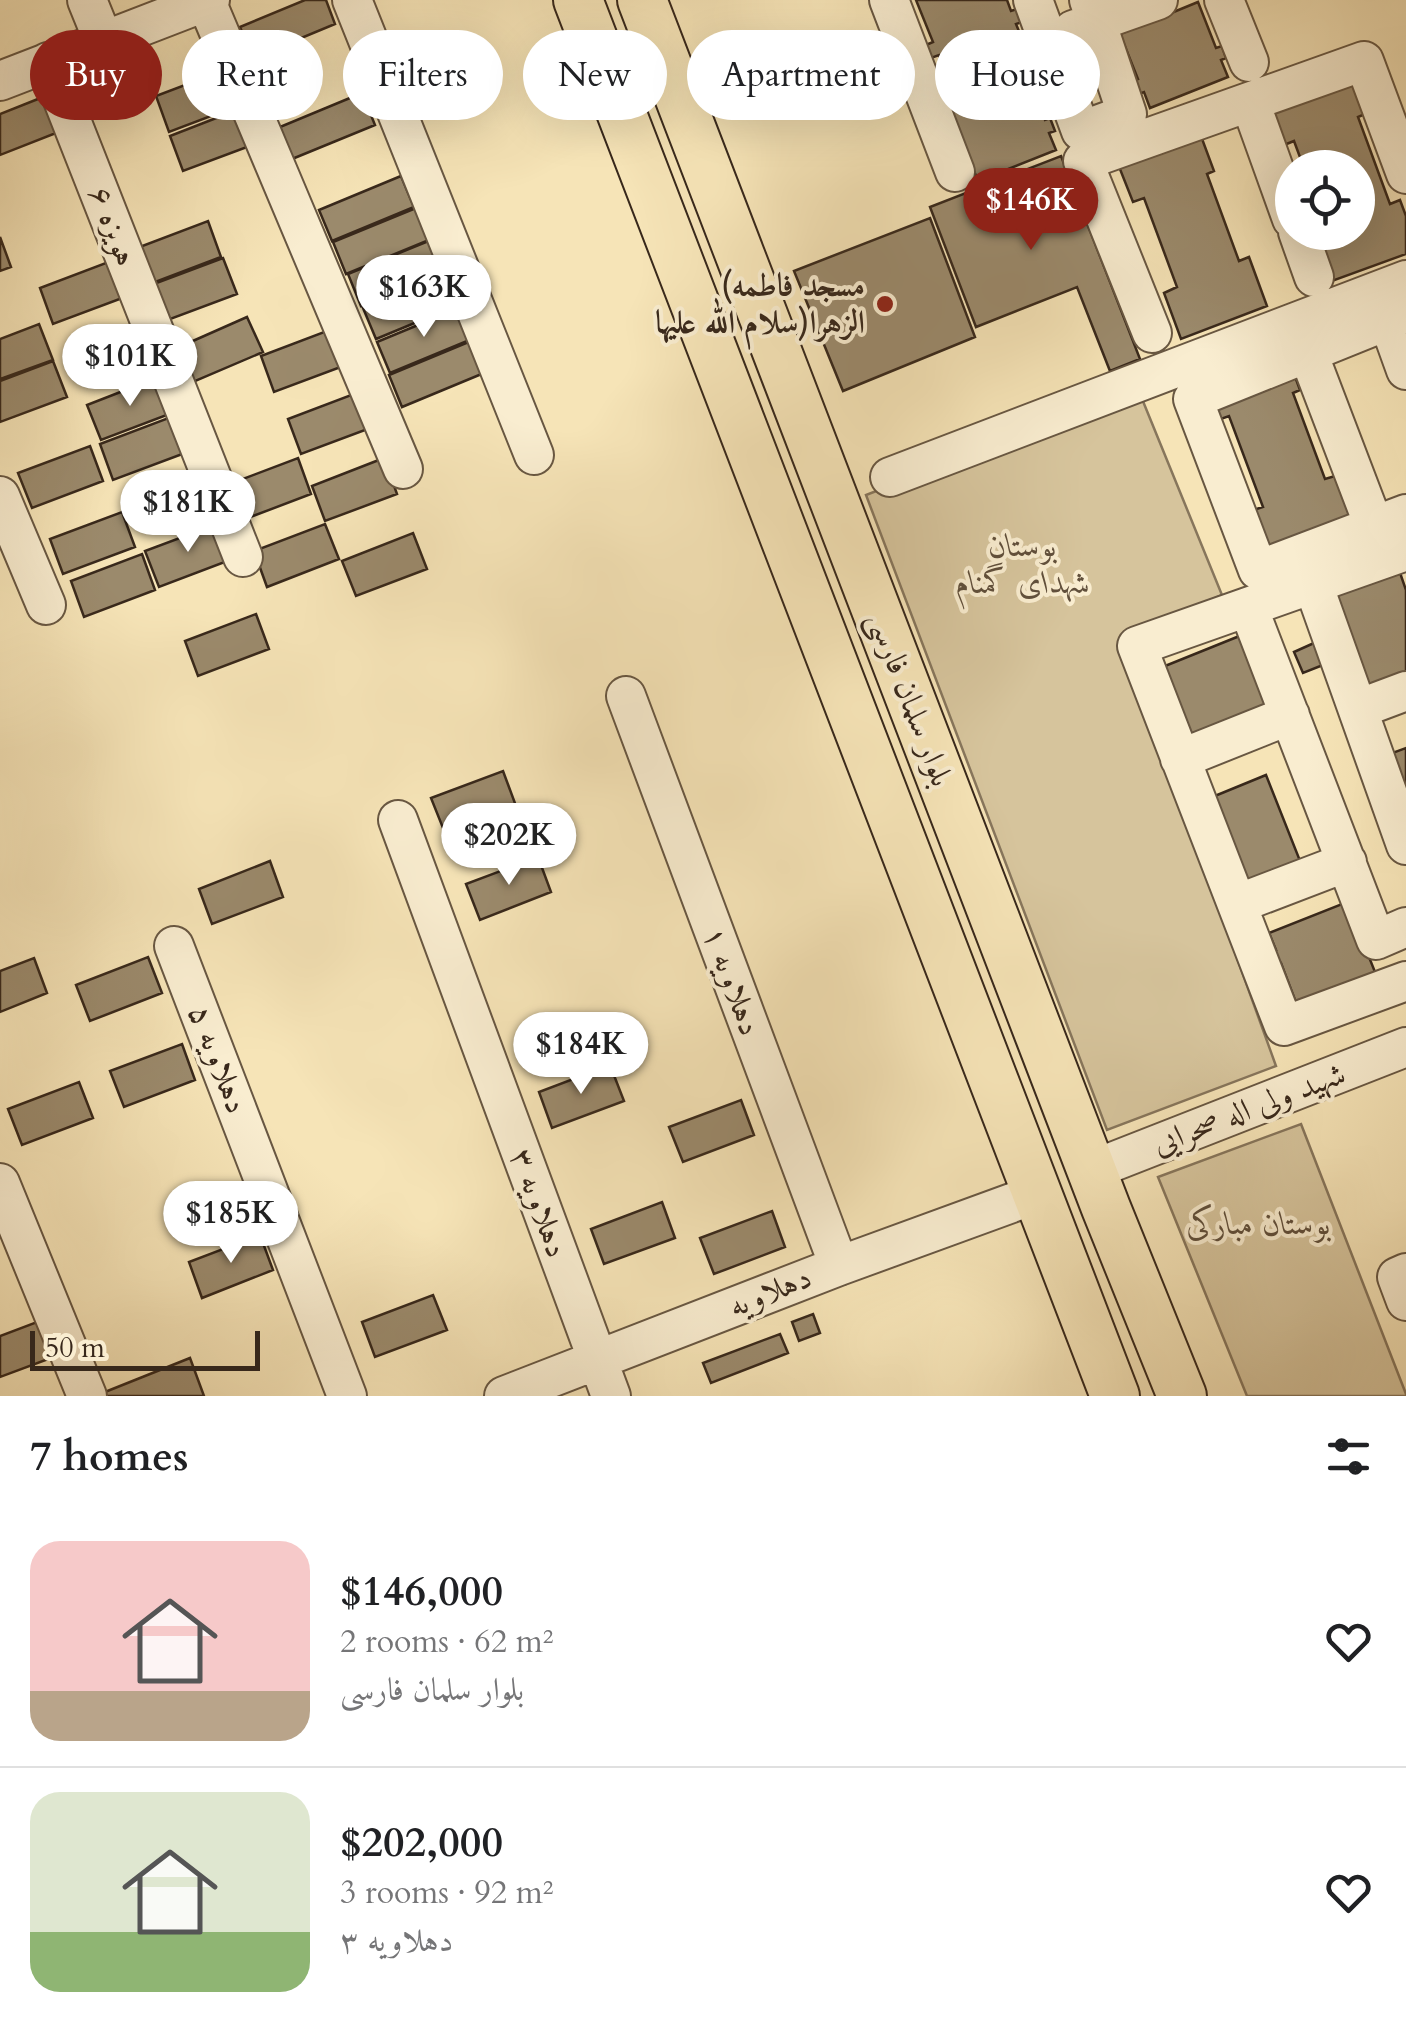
<!DOCTYPE html>
<html lang="en">
<head>
<meta charset="utf-8">
<style>
  :root { --surface:#fff; --page:#f2f2f2; --text:#202124; --muted:#757577; --line:#e0e0e0; --accent:#8f2418 }
  body { margin:0; font-family:Cardo,Amiri,serif; background:var(--page); color:var(--text); height:100vh; display:flex; flex-direction:column; font-size:38px; white-space:nowrap }
  * { box-sizing:border-box; margin:0 }
  p { font-size:32px; color:var(--muted) }
  .icon { flex:none; width:55px; height:55px; fill:none; stroke:currentColor; stroke-width:2; stroke-linecap:round; stroke-linejoin:round }
  .map { position:relative; height:1396px; overflow:hidden }
  .panel { display:flex; flex-direction:column; background:var(--surface); flex:1 }
  .panel>* { flex:none }
  .banner { position:absolute; left:30px; top:30px; width:1348px; height:90px; display:flex; gap:20px }
  .tools { position:absolute; left:1275px; top:150px; display:grid; gap:20px }
  .tools a { display:grid; place-items:center; width:100px; height:100px; border-radius:50%; background:var(--surface); box-shadow:0 10px 40px #0002; font-size:50px }
  .scale { position:absolute; left:30px; bottom:25px; width:230px; box-sizing:border-box; padding-left:10px; border:5px solid #38281b; border-top:0; font-size:28px; line-height:35px; white-space:nowrap; color:#38281b; -webkit-text-stroke:8px #f9edd0; paint-order:stroke }
  .price { position:absolute; translate:-50% -85px; padding:0 22px; border-radius:35px; background:#fff; color:#222; font-size:32px; line-height:65px; filter:drop-shadow(0 2px 5px #0008) }
  .price::after { content:''; position:absolute; left:50%; top:60px; width:30px; height:22px; margin-left:-15px; background:inherit; clip-path:polygon(0 0,100% 0,50% 100%) }
  .price.on { background:var(--accent); color:#fff }
  ul { padding:0; list-style:none }
  li { display:flex; align-items:center; gap:30px; height:250px; padding:0 30px }
  li+li { border-top:2px solid var(--line) }
  li span { display:grid; place-items:center; flex:none; width:280px; height:200px; border-radius:30px; color:#555 }
  li>.icon { margin-inline-start:auto }
  span .icon { width:120px; height:120px; fill:#fffc; stroke-width:1 }
  li b { font-size:42px }
  h2 { display:flex; justify-content:space-between; align-items:center; height:120px; padding:0 30px; font-size:42px }
  .pill { padding:0 35px; border-radius:45px; background:var(--surface); box-shadow:0 10px 40px #0002; font-size:35px; line-height:90px }
  .pill.on { background:var(--accent); color:#fff }
  .map>svg:first-child { display:block }
  .green { fill:#d6c49c; stroke:#87765c; stroke-width:2.5 }
  .building { fill:#9b8a6c; stroke:#38281b; stroke-width:2.5 }
  .lines { fill:none; stroke-linecap:round; stroke-linejoin:round }
  .minor-casing { stroke:#685742; stroke-width:42 }
  .major-casing { stroke:#38281b; stroke-width:52 }
  .minor { stroke:#f9edd0; stroke-width:38 }
  .major { stroke:#f6e4b7; stroke-width:48 }
  .poi-dot { fill:#8f2418; stroke:#f9edd0; stroke-width:4 }
  .labels { text-anchor:middle; dominant-baseline:central; stroke-width:8; stroke-linejoin:round; paint-order:stroke }
  .street-label { font-size:32px; fill:#38281b; stroke:#f9edd0 }
  .poi-label { font-size:32px; font-weight:bold; fill:#38281b; stroke:#f9edd0; text-anchor:end }
  .park-label { font-size:32px; font-style:italic; fill:#604f3b; stroke:#f9edd0 }
</style>
</head>
<body>
<div class="map">
<svg width="1406" height="1396" viewBox="0 0 1406 1396">
  <rect width="100%" height="100%" fill="#f6e4b7"/>
  <filter id="stains"><feTurbulence type="fractalNoise" baseFrequency=".002" numOctaves="4"/><feColorMatrix values="0 0 0 0 .2 0 0 0 0 .09 0 0 0 0 .02 0 0 0 .5 -.17"/></filter>
  <radialGradient id="worn" r=".72"><stop offset=".6" stop-color="#630" stop-opacity="0"/><stop offset="1" stop-color="#630" stop-opacity=".3"/></radialGradient>
  <path class="green" d="M1138 389 1222 595 1122 639 1276 1066 1107 1130 866 495Z
    M1301 1124 1406 1394V1396H1247L1158 1177Z"/>
  <path class="building" d="M305 0H326L335 24 253 58 240 27Z
    M916 0H1007L1011 11 1017 9 1022 22 1016 24 1023 41 945 71 939 55 931 58 926 45 933 42Z
    M1198 2 1216 48 1222 46 1226 58 1221 60 1228 77 1150 108 1144 92 1136 95 1131 82 1138 79 1120 34Z
    M140 61 154 96 82 123 68 88Z
    M227 69 240 105 169 132 156 96Z
    M1349 71 1365 114 1358 117 1390 204 1400 200 1406 216V254L1332 281 1316 235 1358 232V168H1304L1294 141 1284 145 1268 102Z
    M1026 75 1045 120 1050 118 1055 131 1049 133 1056 150 978 181 948 106Z
    M362 93 375 125 292 159 280 127Z
    M43 97 56 133 0 155V114Z
    M242 108 255 144 183 171 170 136Z
    M1198 128 1214 171 1207 174 1239 261 1249 257 1267 306 1181 339 1164 293 1177 287 1144 198 1133 202 1116 159Z
    M1061 156 1140 359 1110 371 1077 287 976 327 930 207Z
    M401 176 414 207 332 241 319 210Z
    M416 208 429 240 346 274 333 242Z
    M930 218 975 337 843 391 794 271Z
    M208 221 221 257 150 284 137 248Z
    M0 237 11 267 0 271Z
    M431 240 444 272 361 306 348 274Z
    M223 258 237 294 165 321 151 285Z
    M111 261 125 297 53 324 40 288Z
    M445 274 458 305 376 339 363 308Z
    M459 308 472 339 390 373 377 342Z
    M247 317 263 352 193 382 177 348Z
    M39 324 53 360 0 379V339Z
    M332 329 346 365 274 392 261 356Z
    M471 341 484 373 402 407 389 375Z
    M1284 347 1300 390 1293 393 1325 479 1335 476 1353 525 1267 557 1250 511 1263 507 1229 416 1218 420 1202 377Z
    M53 361 67 397 0 422V381Z
    M159 377 172 413 101 440 87 405Z
    M359 392 373 427 301 454 288 419Z
    M171 417 185 453 113 480 100 444Z
    M90 446 103 481 32 508 18 473Z
    M298 458 311 494 240 521 227 485Z
    M384 458 397 494 325 521 312 486Z
    M122 512 135 547 63 574 50 539Z
    M217 524 230 560 159 587 145 551Z
    M325 524 339 559 267 587 254 551Z
    M413 533 427 569 356 596 342 561Z
    M142 554 155 590 84 617 71 581Z
    M1398 567 1406 590V679L1371 692 1334 590Z
    M256 614 269 649 198 676 185 641Z
    M1242 635 1272 709 1193 740 1165 666Z
    M1314 643 1323 665 1303 673 1294 652Z
    M1406 748V804L1387 755Z
    M503 771 516 806 445 833 431 798Z
    M1266 775 1306 876 1244 901 1205 800Z
    M538 857 551 892 480 920 466 884Z
    M270 861 283 897 212 924 199 889Z
    M1347 902 1377 977 1298 1008 1281 963 1273 966 1268 953 1276 950 1269 933Z
    M148 957 162 993 90 1021 76 985Z
    M34 958 47 993 0 1012V971Z
    M182 1044 195 1080 124 1107 110 1071Z
    M610 1065 624 1101 552 1128 539 1092Z
    M79 1082 93 1118 22 1145 8 1109Z
    M741 1100 754 1135 683 1162 669 1127Z
    M662 1202 675 1238 604 1264 591 1229Z
    M772 1211 785 1247 714 1274 700 1238Z
    M260 1235 273 1270 202 1298 189 1262Z
    M433 1295 447 1330 375 1357 362 1322Z
    M813 1314 820 1333 799 1341 792 1322Z
    M37 1322 51 1358 0 1377V1336Z
    M780 1334 788 1353 711 1383 703 1363Z
    M190 1358 204 1396H101L100 1394Z"/>
  <g class="lines">
    <g class="minor-casing">
      <path id="minor" d="M87 0 104 42
        M352 0 534 455
        M889 0 955 172
        M1033 0 1081 131 1127 114 1089 0
        M1224 0 1249 62
        M206 1 403 469
        M1073 30 1158 0
        M48 62 243 557
        M0 81 210 0
        M1250 102 1292 219
        M1298 232 1314 277
        M1406 313 1193 399 1258 570 1406 514
        M1388 320 1406 370
        M1152 333 1083 161 1364 61 1406 174
        M1308 353 1374 526
        M890 477 1406 280
        M0 496 46 605
        M1406 551 1137 646 1284 1026 1406 981
        M1313 584 1406 845
        M1248 607 1376 940 1406 927
        M626 696 839 1266
        M1358 709 1406 691
        M1180 759 1290 715
        M398 820 611 1396
        M1237 904 1347 862
        M174 946 347 1396
        M1092 1170 1406 1047
        M0 1183 87 1396
        M1406 1273 1397 1277 1406 1301
        M504 1396 839 1266 1039 1193"/>
    </g>
    <g class="major-casing">
      <path id="major" d="M578 0 1115 1396
        M642 0 1106 1208 1182 1396"/>
    </g>
    <use href="#minor" class="minor"/>
    <use href="#major" class="major"/>
  </g>
  <circle class="poi-dot" cx="885" cy="304" r="10"/>
  <g class="labels">
    <g class="street-label">
      <text transform="translate(113 226) rotate(69)">هویزه ۶</text>
      <text transform="translate(910 699) rotate(69)">بلوار سلمان فارسی</text>
      <text transform="translate(732 981) rotate(70)">دهلاویه ۱</text>
      <text transform="translate(218 1059) rotate(69)">دهلاویه ۵</text>
      <text transform="translate(1249 1109) rotate(-21)">شهید ولی اله صحرایی</text>
      <text transform="translate(539 1203) rotate(70)">دهلاویه ۳</text>
      <text transform="translate(770 1292) rotate(-22)">دهلاویه</text>
    </g>
    <g class="poi-label">
      <text x="865" y="286">(مسجد فاطمه<tspan x="865" dy="37">الزهرا(سلام الله علیها</tspan></text>
    </g>
    <g class="park-label">
      <text x="1023" y="546">بوستان<tspan x="1023" dy="37">شهدای گمنام</tspan></text>
      <text x="1259" y="1224">بوستان مبارکی</text>
    </g>
  </g>
  <rect width="100%" height="100%" filter="url(#stains)"/>
  <rect width="100%" height="100%" fill="url(#worn)"/>
</svg>
<div class="tools">
<a><svg class="icon" aria-label="locate" viewBox="0 0 24 24"><circle cx="12" cy="12" r="6"/><path d="M12 2v4M12 18v4M2 12h4M18 12h4"/></svg></a>
</div>
<div class="scale">50 m</div>
<b class="price on" style="left:1031px;top:253px">$146K</b>
<b class="price" style="left:424px;top:340px">$163K</b>
<b class="price" style="left:130px;top:409px">$101K</b>
<b class="price" style="left:188px;top:555px">$181K</b>
<b class="price" style="left:509px;top:888px">$202K</b>
<b class="price" style="left:581px;top:1097px">$184K</b>
<b class="price" style="left:231px;top:1266px">$185K</b>
<div class="banner">
<a class="pill on">Buy</a>
<a class="pill">Rent</a>
<a class="pill">Filters</a>
<a class="pill">New</a>
<a class="pill">Apartment</a>
<a class="pill">House</a>
</div>
</div>
<section class="panel">
<h2>7 homes<svg class="icon" aria-label="filters" viewBox="0 0 24 24"><path d="M4 7h16M4 17h16"/><circle cx="9" cy="7" r="2"/><circle cx="15" cy="17" r="2"/></svg></h2>
<ul>
<li><span style="background:linear-gradient(#f6c9c9 75%,#b9a48a 0)"><svg class="icon" aria-label="home" viewBox="0 0 24 24"><path d="M3 11l9-7 9 7M6 9v11h12V9"/></svg></span><div><b>$146,000</b><p>2 rooms · 62 m²</p><p>بلوار سلمان فارسی</p></div><svg class="icon" aria-label="heart" viewBox="0 0 24 24"><path d="M12 20l-8-8c-3-5 5-10 8-4 3-6 11-1 8 4z"/></svg></li>
<li><span style="background:linear-gradient(#dfe7d0 70%,#8fb573 0)"><svg class="icon" aria-label="home" viewBox="0 0 24 24"><path d="M3 11l9-7 9 7M6 9v11h12V9"/></svg></span><div><b>$202,000</b><p>3 rooms · 92 m²</p><p>دهلاویه ۳</p></div><svg class="icon" aria-label="heart" viewBox="0 0 24 24"><path d="M12 20l-8-8c-3-5 5-10 8-4 3-6 11-1 8 4z"/></svg></li>
</ul>
</section>
</body>
</html>
